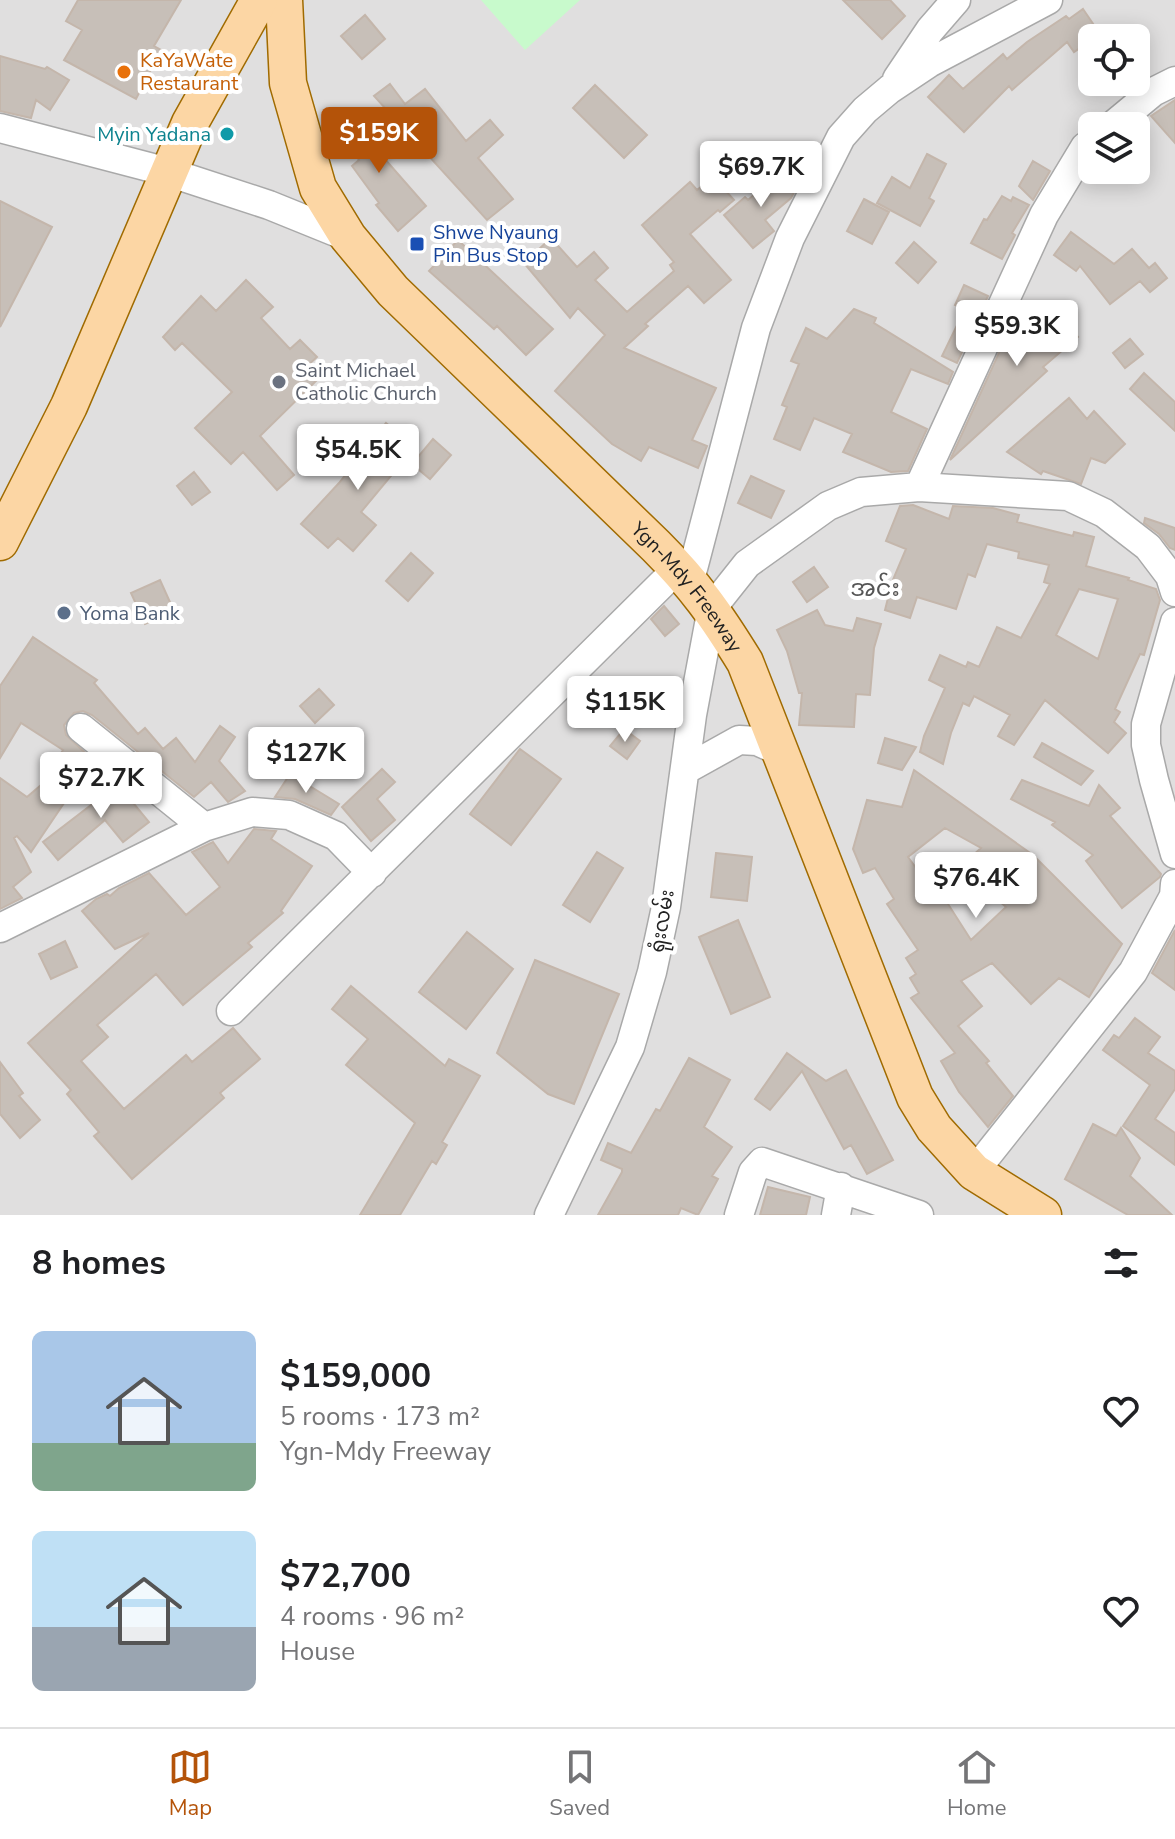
<!DOCTYPE html>
<html lang="en">
<head>
<meta charset="utf-8">
<style>
  :root { --surface:#fff; --page:#f6f6f6; --text:#202124; --muted:#757577; --line:#e0e0e0; --accent:#b45309 }
  body { margin:0; font-family:"Nunito Sans","Noto Sans Myanmar",sans-serif; background:var(--page); color:var(--text); height:100vh; display:flex; flex-direction:column; font-size:30px; white-space:nowrap }
  * { box-sizing:border-box; margin:0 }
  p { font-size:26px; color:var(--muted) }
  .icon { flex:none; width:44px; height:44px; fill:none; stroke:currentColor; stroke-width:2; stroke-linecap:round; stroke-linejoin:round }
  .map { position:relative; height:1215px; overflow:hidden }
  .side { display:flex; flex-direction:column; background:var(--surface); flex:1 }
  .side>* { flex:none }
  .buttons { position:absolute; left:1078px; top:24px; display:grid; gap:16px }
  .buttons a { display:grid; place-items:center; width:72px; height:72px; border-radius:12px; background:var(--surface); box-shadow:0 4px 20px #0003; font-size:40px }
  .price { position:absolute; translate:-50% -68px; padding:0 18px; border-radius:8px; background:#fff; color:#222; font-size:26px; line-height:52px; filter:drop-shadow(0 2px 4px #0008) }
  .price::after { content:''; position:absolute; left:50%; top:48px; width:24px; height:18px; margin-left:-12px; background:inherit; clip-path:polygon(0 0,100% 0,50% 100%) }
  .price.on { background:var(--accent); color:#fff }
  ul { padding:0; list-style:none }
  li { display:flex; align-items:center; gap:24px; height:200px; padding:0 32px }
  li span { display:grid; place-items:center; flex:none; width:224px; height:160px; border-radius:12px; color:#555 }
  li>.icon { margin-inline-start:auto }
  span .icon { width:96px; height:96px; fill:#fffc; stroke-width:1 }
  li b { font-size:34px }
  h2 { display:flex; justify-content:space-between; align-items:center; height:96px; padding:0 32px; font-size:34px }
  .tab-bar { display:flex; justify-content:space-around; align-items:center; height:112px; border-top:2px solid var(--line); background:var(--surface); font-size:22px; color:var(--muted) }
  .tab-bar a { display:grid; justify-items:center; gap:4px }
  .tab-bar .on { color:var(--accent) }
  .map>svg:first-child { display:block }
  .residential { fill:#e0dfdf; fill-rule:evenodd }
  .park { fill:#c8facc }
  .building { fill:#c7bfb8; stroke:#c4b6ab; stroke-width:2; fill-rule:evenodd }
  .lines { fill:none; stroke-linecap:round; stroke-linejoin:round }
  .minor-casing { stroke:#a9a9a9; stroke-width:31 }
  .major-casing { stroke:#a06b00; stroke-width:39 }
  .minor { stroke:#fff; stroke-width:28 }
  .major { stroke:#fcd6a4; stroke-width:36 }
  .food-dot { fill:#e8710a; stroke:#fff; stroke-width:3 }
  .culture-dot { fill:#0f9aa8; stroke:#fff; stroke-width:3 }
  .transit-dot { fill:#1a4fb4; stroke:#fff; stroke-width:3 }
  .worship-dot { fill:#6b7280; stroke:#fff; stroke-width:3 }
  .service-dot { fill:#5c6f8a; stroke:#fff; stroke-width:3 }
  .labels { text-anchor:middle; dominant-baseline:central; stroke-width:8; stroke-linejoin:round; paint-order:stroke }
  .food-label { font-size:20px; fill:#c56008; stroke:#fff; text-anchor:start }
  .culture-label { font-size:20px; fill:#0d838f; stroke:#fff; text-anchor:end }
  .transit-label { font-size:20px; fill:#164399; stroke:#fff; text-anchor:start }
  .worship-label { font-size:20px; fill:#5b616d; stroke:#fff; text-anchor:start }
  .street-label { font-size:20px; fill:#222; stroke:#fff }
  .service-label { font-size:20px; fill:#4e5e75; stroke:#fff; text-anchor:start }
  .quarter-label { font-size:24px; fill:#555; stroke:#fff }
</style>
</head>
<body>
<div class="map">
<svg width="1175" height="1215" viewBox="0 0 1175 1215">
  <rect width="100%" height="100%" fill="#f2efe9"/>
  <path class="residential" d="M0 0H1175V1215H0ZM1092 38H1136V82H1092ZM1092 126H1136V170H1092Z"/>
  <path class="park" d="M481 0H580L525 50Z"/>
  <path class="building" d="M78 0H181L154 46 161 50 136 99 64 60 82 30 66 21Z
    M843 0H890L905 16 882 39Z
    M1083 9 1100 34 1074 52 1067 42 1012 90 1009 86 964 132 928 97 949 75 963 89 1003 54 1007 59 1027 42 1066 16 1069 19Z
    M365 15 385 39 362 59 341 36Z
    M0 56 45 69 47 67 69 80 50 110 36 100 31 118 0 111Z
    M390 84 405 104 425 89 466 141 490 120 503 135 478 158 513 199 487 220 374 96Z
    M595 85 647 135 624 158 573 108Z
    M1175 100V143L1151 116Z
    M341 109 426 206 398 231 376 205 379 203 352 166 359 160 328 120Z
    M927 154 946 164 929 198 934 201 920 226 877 203 892 177 910 188Z
    M1033 161 1050 171 1033 200 1019 186Z
    M783 170 797 187 791 198 765 220 774 231 753 248 724 215 745 197 748 200Z
    M713 177 734 200 720 212 718 210 690 234 731 280 704 303 688 286 645 324 648 326 624 348 716 388 692 440 707 446 698 468 649 447 641 461 612 444 555 391 605 335 578 308 570 318 524 263 551 238 577 267 594 252 608 268 595 280 627 312 674 271 670 265 674 262 642 225 690 182 697 190Z
    M1002 196 1011 201 1013 197 1029 205 1012 233 1015 235 1002 259 971 243 984 219 987 220Z
    M864 199 889 212 872 244 847 231Z
    M0 201 52 227 0 327Z
    M1071 232 1114 264 1132 249 1149 268 1155 263 1167 278 1150 292 1140 281 1110 304 1080 266 1076 271 1054 255Z
    M458 240 553 329 526 355 497 326 494 329 429 271Z
    M914 242 936 262 918 283 896 263Z
    M246 280 273 307 261 318 290 349 300 340 317 357 307 366 319 378 260 436 294 475 277 490 243 452 231 464 195 428 232 392 182 343 175 350 163 337 201 296 216 311Z
    M964 285 988 296 957 363 942 356 965 309 955 305Z
    M1020 307 1061 324 1064 321 1078 337 1043 367 1047 371 950 460Z
    M854 309 876 318 874 323 953 372 948 384 911 369 891 412 927 429 908 471 891 472 843 452 852 434 814 418 800 450 774 439 787 407 782 405 799 364 791 361 806 328 827 339Z
    M1130 339 1143 354 1125 368 1113 353Z
    M1144 373 1175 402V431L1130 389Z
    M1069 398 1087 419 1094 411 1125 444 1105 463 1091 458 1081 484 1043 471 1041 474 1007 452Z
    M386 423 415 447 361 512 376 525 353 551 338 538 328 548 301 524 339 483Z
    M433 439 451 455 430 479 412 464Z
    M194 472 210 492 192 505 177 486Z
    M751 476 784 491 771 518 738 503Z
    M913 505 949 519 953 506 993 508 1019 515 1017 522 1073 536 1074 532 1094 537 1086 566 1129 578 1128 580 1156 589 1160 600 1144 655 1140 654 1115 709 1120 712 1114 722 1126 733 1108 753 1045 700 1014 745 998 736 1010 715 974 696 969 706 963 703 951 733 943 764 920 752 924 736 945 688 929 680 940 655 966 667 968 662 979 667 997 627 1021 638 1050 584 1044 582 1049 565 1018 558 1019 552 987 544 975 577 968 574 956 609 917 597 910 618 885 610 892 582 906 549 886 541 900 506ZM1079 589 1118 599 1098 659 1056 635Z
    M1145 518 1175 528V550L1170 548 1159 534 1144 523Z
    M411 553 433 573 408 601 386 581Z
    M814 567 828 587 807 602 793 582Z
    M160 580 174 611 145 624 131 593Z
    M664 606 679 624 665 636 651 619Z
    M817 610 825 625 853 631 857 618 881 624 874 648 870 695 856 694 854 727 799 725 802 693H799L787 651 777 630Z
    M33 637 97 680 94 683 138 734 145 728 163 749 176 738 195 762 220 726 235 737 219 761 245 791 228 802 211 782 194 797 92 715 83 711 74 713 64 725 66 735 93 760 31 852 17 836 14 838 31 872 13 887 22 898 0 909V778L27 797 62 767 55 762 63 750 21 723 0 758V686Z
    M319 689 334 705 315 723 300 706Z
    M624 729 640 741 627 759 610 746Z
    M885 738 916 747 902 770 878 763Z
    M1042 743 1093 771 1081 785 1034 757Z
    M520 749 561 779 511 845 470 814Z
    M382 769 395 782 377 799 395 820 371 841 342 807Z
    M914 770 1033 855 1122 944 1089 997 1059 978 1031 1004 992 963 961 981 982 1006 958 1026 989 1061 986 1063 1013 1096 988 1127 959 1092 941 1061 955 1053 911 998 919 993 910 978 916 974 906 958 918 950 887 904 894 899 875 868 863 873 853 849 867 800 902 807ZM945 828 981 848 933 891 908 857ZM975 880 1006 907 971 940 948 904Z
    M290 774 339 804 331 815 295 799 275 797Z
    M1022 780 1089 806 1099 785 1120 808 1110 816 1161 874 1160 877 1122 908 1086 861 1093 855 1052 825 1055 822 1011 799Z
    M121 782 141 798 134 804 149 822 123 842 105 820 58 860 43 842Z
    M254 829 276 831 271 839 312 866 281 911 283 913 248 943 252 947 183 1005 156 974 97 1025 108 1037 81 1061 124 1109 186 1055 192 1062 233 1028 260 1059 220 1093 224 1098 132 1179 94 1136 99 1132 67 1094 71 1090 28 1043 149 933 115 949 82 911 96 899 107 894 110 896 119 888 149 873 186 915 220 887 192 852 213 842 228 863Z
    M597 852 623 868 590 922 563 905Z
    M716 853 752 857 747 901 711 897Z
    M738 920 770 997 731 1014 699 937Z
    M1175 930V990L1152 973Z
    M467 932 513 969 466 1029 419 992Z
    M65 941 77 967 51 979 39 954Z
    M535 960 619 994 574 1104 548 1094 497 1053Z
    M351 986 445 1066 449 1059 480 1076 442 1142 447 1145 436 1164 432 1161 400 1215H360L415 1123 346 1065 368 1039 332 1009Z
    M1135 1018 1160 1037 1148 1053 1175 1071V1089L1155 1119 1175 1133V1165L1123 1126 1150 1085 1103 1050 1114 1035 1119 1038Z
    M787 1053 826 1081 846 1070 893 1160 867 1174 851 1145 844 1149 802 1071 770 1110 755 1099Z
    M689 1058 730 1080 704 1127 732 1147 712 1176 718 1179 698 1215 681 1208 678 1215H598L622 1172V1169L601 1160 608 1143 631 1153 656 1109 660 1111Z
    M0 1062 23 1093 19 1096 40 1120 20 1138 0 1114Z
    M1093 1124 1116 1136 1121 1128 1140 1158 1130 1176 1172 1215H1128L1065 1179Z
    M768 1187 810 1197 806 1215H760Z"/>
  <g class="lines">
    <g class="minor-casing">
      <path id="minor" d="M897 79 930 30 956 0
        M1112 126 1153 92 1175 81
        M0 128 168 172 269 205 348 237
        M919 487 1044 215 1085 147 1092 142
        M690 580 756 328 790 238 841 137 865 110 890 89 929 63 1048 0
        M1175 622 1146 724V745L1154 780 1175 854
        M81 728 204 827
        M685 770 739 740 757 741 782 752
        M0 928 204 827 252 812 289 815 336 836 372 873
        M231 1011 678 568
        M974 1172 1133 972 1174 896 1175 884
        M549 1215 630 1047 652 972 666 907 692 715 712 608 747 564 828 506 861 492 919 487 1068 496 1104 513 1148 547 1170 576 1175 592
        M739 1215 753 1172 762 1162 919 1215
        M836 1215 841 1187"/>
    </g>
    <g class="major-casing">
      <g id="major">
        <path id="s1" d="M284 0 288 83 318 188 348 237 393 291 656 546C695 585 716 615 745 662L915 1097 934 1128 974 1172 1043 1215"/>
        <path d="M0 542 69 406 190 123 259 0"/>
      </g>
    </g>
    <use href="#minor" class="minor"/>
    <use href="#major" class="major"/>
  </g>
  <circle class="food-dot" cx="124" cy="72" r="8"/>
  <circle class="culture-dot" cx="227" cy="134" r="8"/>
  <rect class="transit-dot" x="409" y="236" width="16" height="16" rx="4"/>
  <circle class="worship-dot" cx="279" cy="382" r="8"/>
  <circle class="service-dot" cx="64" cy="613" r="8"/>
  <g class="labels">
    <g class="food-label">
      <text x="140" y="60">KaYaWate<tspan x="140" dy="23">Restaurant</tspan></text>
    </g>
    <g class="culture-label">
      <text x="211" y="134">Myin Yadana</text>
    </g>
    <g class="transit-label">
      <text x="433" y="232">Shwe Nyaung<tspan x="433" dy="23">Pin Bus Stop</tspan></text>
    </g>
    <g class="worship-label">
      <text x="295" y="370">Saint Michael<tspan x="295" dy="23">Catholic Church</tspan></text>
    </g>
    <g class="street-label">
      <text stroke="none"><textPath href="#s1" startOffset="738">Ygn-Mdy Freeway</textPath></text>
      <text transform="translate(662 921) rotate(-80)">ရုံးလမ်း</text>
    </g>
    <g class="service-label">
      <text x="80" y="613">Yoma Bank</text>
    </g>
    <g class="quarter-label">
      <text x="875" y="588">အင်း</text>
    </g>
  </g>
</svg>
<div class="buttons">
<a><svg class="icon" aria-label="locate" viewBox="0 0 24 24"><circle cx="12" cy="12" r="6"/><path d="M12 2v4M12 18v4M2 12h4M18 12h4"/></svg></a>
<a><svg class="icon" aria-label="layers" viewBox="0 0 24 24"><path d="M12 4l9 5-9 5-9-5zM3 14l9 5 9-5"/></svg></a>
</div>
<b class="price on" style="left:379px;top:175px">$159K</b>
<b class="price" style="left:761px;top:209px">$69.7K</b>
<b class="price" style="left:1017px;top:368px">$59.3K</b>
<b class="price" style="left:358px;top:492px">$54.5K</b>
<b class="price" style="left:625px;top:744px">$115K</b>
<b class="price" style="left:306px;top:795px">$127K</b>
<b class="price" style="left:101px;top:820px">$72.7K</b>
<b class="price" style="left:976px;top:920px">$76.4K</b>
</div>
<section class="side">
<h2>8 homes<svg class="icon" aria-label="filters" viewBox="0 0 24 24"><path d="M4 7h16M4 17h16"/><circle cx="9" cy="7" r="2"/><circle cx="15" cy="17" r="2"/></svg></h2>
<ul>
<li><span style="background:linear-gradient(#a9c7e8 70%,#7fa58c 0)"><svg class="icon" aria-label="home" viewBox="0 0 24 24"><path d="M3 11l9-7 9 7M6 9v11h12V9"/></svg></span><div><b>$159,000</b><p>5 rooms · 173 m²</p><p>Ygn-Mdy Freeway</p></div><svg class="icon" aria-label="heart" viewBox="0 0 24 24"><path d="M12 20l-8-8c-3-5 5-10 8-4 3-6 11-1 8 4z"/></svg></li>
<li><span style="background:linear-gradient(#bfe0f5 60%,#9aa5b1 0)"><svg class="icon" aria-label="home" viewBox="0 0 24 24"><path d="M3 11l9-7 9 7M6 9v11h12V9"/></svg></span><div><b>$72,700</b><p>4 rooms · 96 m²</p><p>House</p></div><svg class="icon" aria-label="heart" viewBox="0 0 24 24"><path d="M12 20l-8-8c-3-5 5-10 8-4 3-6 11-1 8 4z"/></svg></li>
</ul>
</section>
<nav class="tab-bar">
<a class="on"><svg class="icon" aria-label="map" viewBox="0 0 24 24"><path d="M3 6l6-2 6 2 6-2v14l-6 2-6-2-6 2zM9 4v14M15 6v14"/></svg>Map</a>
<a><svg class="icon" aria-label="saved" viewBox="0 0 24 24"><path d="M7 4h10v16l-5-4-5 4z"/></svg>Saved</a>
<a><svg class="icon" aria-label="home" viewBox="0 0 24 24"><path d="M3 11l9-7 9 7M6 9v11h12V9"/></svg>Home</a>
</nav>
</body>
</html>
